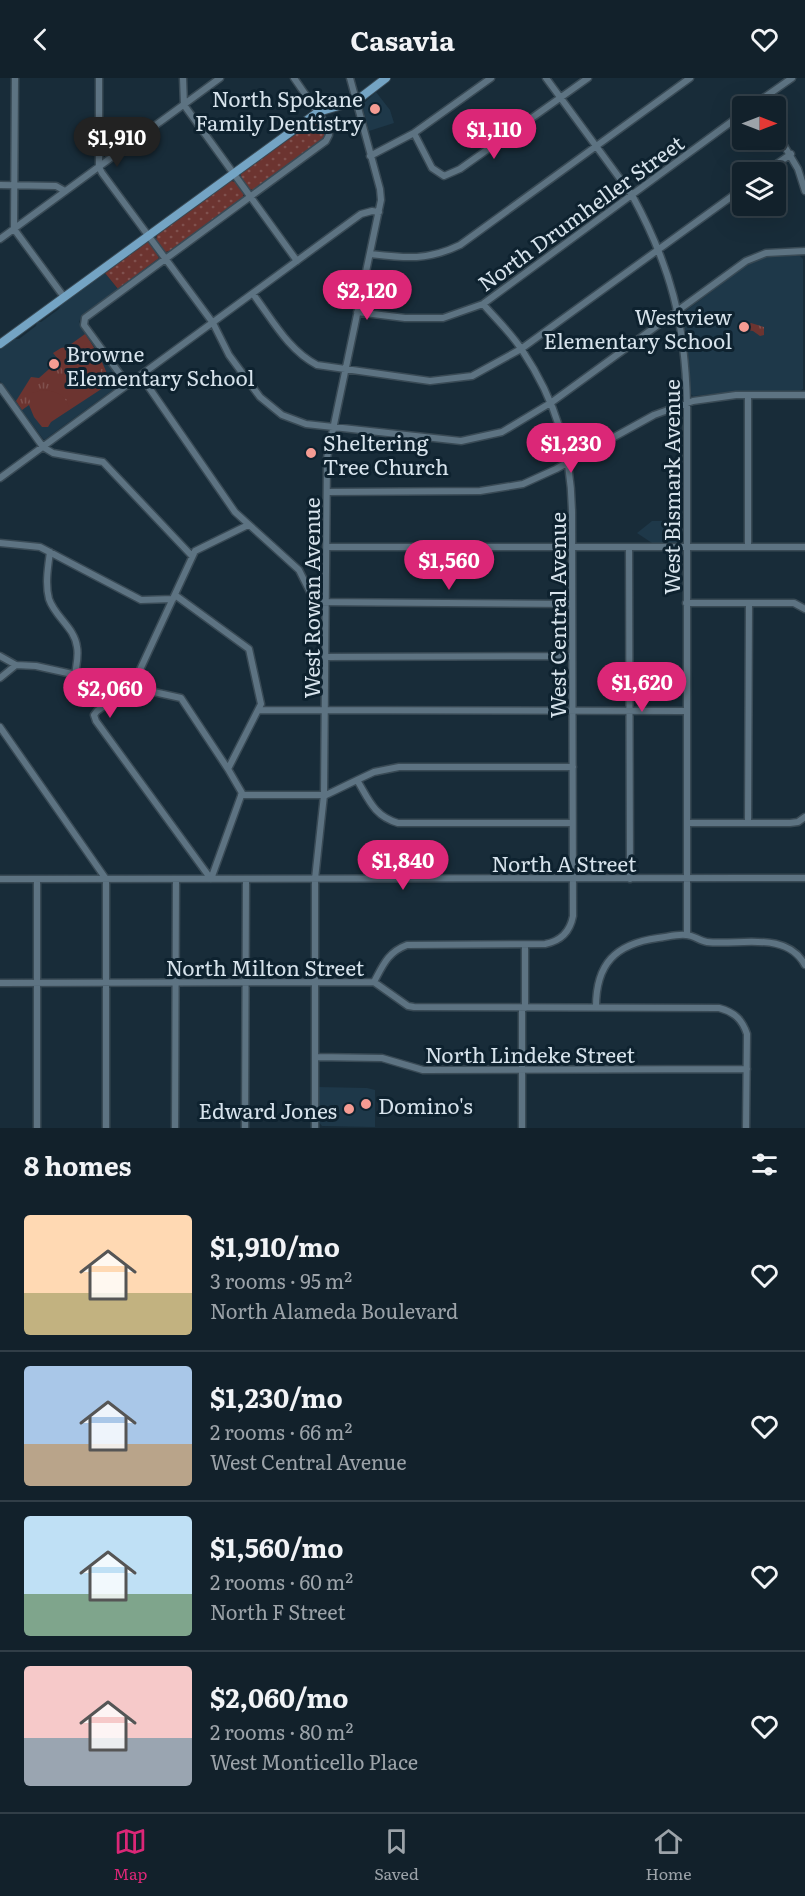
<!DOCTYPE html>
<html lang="en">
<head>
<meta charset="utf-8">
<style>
  :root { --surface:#12212b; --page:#1b2933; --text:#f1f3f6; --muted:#9ca3a9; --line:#313e47; --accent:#db2777 }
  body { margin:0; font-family:Literata,serif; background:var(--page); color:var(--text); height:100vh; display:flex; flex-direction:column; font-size:22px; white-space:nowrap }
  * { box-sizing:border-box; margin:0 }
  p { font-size:20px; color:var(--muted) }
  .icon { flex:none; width:33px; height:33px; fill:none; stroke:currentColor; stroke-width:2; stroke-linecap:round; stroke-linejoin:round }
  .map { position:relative; height:1050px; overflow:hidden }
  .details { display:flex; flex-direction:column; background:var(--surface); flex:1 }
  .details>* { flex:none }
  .needle { width:39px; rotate:90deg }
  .tools { position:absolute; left:732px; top:18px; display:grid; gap:12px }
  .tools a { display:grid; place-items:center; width:54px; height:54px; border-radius:6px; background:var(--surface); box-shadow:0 6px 24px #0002,0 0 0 2px var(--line); font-size:30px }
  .price { position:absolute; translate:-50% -51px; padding:0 14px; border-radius:21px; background:var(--accent); color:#fff; font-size:20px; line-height:39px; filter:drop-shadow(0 2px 3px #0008) }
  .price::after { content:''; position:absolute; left:50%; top:36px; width:18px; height:14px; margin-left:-9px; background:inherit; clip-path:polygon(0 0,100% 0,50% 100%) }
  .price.selected { background:#222; color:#fff }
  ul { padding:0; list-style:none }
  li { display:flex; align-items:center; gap:18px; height:150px; padding:0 24px }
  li+li { border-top:2px solid var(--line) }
  li span { display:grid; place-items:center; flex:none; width:168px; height:120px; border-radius:6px; color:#555 }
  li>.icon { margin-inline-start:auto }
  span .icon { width:72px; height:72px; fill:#fffc; stroke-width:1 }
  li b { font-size:26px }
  h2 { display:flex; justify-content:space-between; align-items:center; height:72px; padding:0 24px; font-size:26px }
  header { display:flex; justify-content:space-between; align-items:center; height:78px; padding:0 24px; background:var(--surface); font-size:27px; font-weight:700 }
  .tab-bar { display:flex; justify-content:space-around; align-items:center; height:84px; border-top:2px solid var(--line); background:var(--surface); font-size:16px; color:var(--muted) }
  .tab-bar a { display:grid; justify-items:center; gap:3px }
  .tab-bar .selected { color:var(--accent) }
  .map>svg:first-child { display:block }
  .built { fill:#1e3849 }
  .grass { fill:url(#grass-dots) }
  .park { fill:url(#park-tufts) }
  .pitch { fill:#6c3430 }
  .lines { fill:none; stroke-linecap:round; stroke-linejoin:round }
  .minor-casing { stroke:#394a55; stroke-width:9 }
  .major-casing { stroke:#394a55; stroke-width:10 }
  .minor { stroke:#5d7382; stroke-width:6 }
  .major { stroke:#74a4c4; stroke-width:8 }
  .poi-dot { fill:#f59c93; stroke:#0e222f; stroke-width:2 }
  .labels { text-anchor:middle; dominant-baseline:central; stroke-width:6; stroke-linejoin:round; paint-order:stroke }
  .poi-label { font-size:21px; fill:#d7e3ec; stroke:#0e222f; text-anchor:end }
  .street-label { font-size:21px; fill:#d7e3ec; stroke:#0e222f }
</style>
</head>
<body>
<header><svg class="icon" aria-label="back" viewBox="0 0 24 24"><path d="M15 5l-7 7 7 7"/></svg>Casavia<svg class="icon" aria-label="heart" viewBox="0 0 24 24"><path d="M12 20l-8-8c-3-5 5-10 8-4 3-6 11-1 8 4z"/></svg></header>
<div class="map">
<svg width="805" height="1050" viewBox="0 0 805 1050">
  <defs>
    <pattern id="grass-dots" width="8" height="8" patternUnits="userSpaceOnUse" patternTransform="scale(1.5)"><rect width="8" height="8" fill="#6c3430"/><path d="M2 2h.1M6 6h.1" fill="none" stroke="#80514e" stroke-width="1.8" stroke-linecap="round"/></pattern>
    <pattern id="park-tufts" width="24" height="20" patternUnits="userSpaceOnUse" patternTransform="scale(1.5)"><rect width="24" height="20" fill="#6c3430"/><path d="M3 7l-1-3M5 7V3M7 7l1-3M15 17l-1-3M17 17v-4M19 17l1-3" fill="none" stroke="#80514e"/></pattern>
  </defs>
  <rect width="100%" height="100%" fill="#182c39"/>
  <path class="built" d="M376 14 390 32 394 45 369 53 362 27Z
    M770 178H800L803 181V311L800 313 734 314 693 318 690 315 689 284 683 235 751 184Z
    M105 195 118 211 82 237 79 244 120 301 121 306 44 362 0 303V271L14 261H19L36 248 37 244H41L59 231 61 226 73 216Z
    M652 443H683L682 463 678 465H652L637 455Z
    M318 1009 367 1010 375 1012V1049L322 1048 318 1043Z"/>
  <path class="grass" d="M316 42 320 43 325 50 324 60 253 112 249 111 241 100V95Z
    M231 103 236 104 244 115 243 119 170 173 165 174 156 162 157 157Z
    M147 164H150L159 180 118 211 105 195Z"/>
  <path class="park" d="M751 245 764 249V257L760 258 753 253 747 252V248Z
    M85 256C92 265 110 295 109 306L51 344 48 349H42L34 339 29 327 22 332 16 323 31 299 39 300 57 284 58 281 53 275 61 270 67 269Z"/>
  <path class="pitch" d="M83 268 87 269 90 272 102 296C89 310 66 304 60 287Z
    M43 312C55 313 65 316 69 329L46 347H42L28 319 32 315Z"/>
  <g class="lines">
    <g class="minor-casing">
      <path id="minor" d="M15 0 14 151 64 219
        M99 0V89L102 95 213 245 229 277 260 319 282 337 306 346 461 363 502 354 552 324 746 183 766 175 805 173
        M183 0 184 27 297 183
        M546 0 632 117C671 189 685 244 687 325V856
        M752 28 792 0
        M776 54 798 91 805 113
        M414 55 432 90 444 98 460 91 588 0
        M370 78 414 55 491 0
        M765 94 791 76
        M0 107 56 108 65 113
        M0 161 220 0
        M370 176C405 180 427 183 460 167L690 0
        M253 216C272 241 288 272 317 287L430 303 472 298 521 271 742 111
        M357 234 405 240H443L483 226 742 36
        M141 298 235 434 299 492 315 524 572 526
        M128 307 84 247 85 240 326 63 329 57 328 49 294 0
        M0 309 43 369 53 375 103 384 192 478
        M748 317V469
        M0 400 361 136 372 133 379 134
        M327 414 480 413 523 406 556 391 654 337 693 323 736 317H805
        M0 465 40 469 141 522 173 521
        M327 469H805
        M629 469 630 801
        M50 474C48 489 45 506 49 521 55 539 75 550 77 569 79 578 76 588 75 597
        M175 517 249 571 261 626 228 691
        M686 525H794L805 531
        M0 578 16 587 36 588 181 620 228 691 242 715 211 801
        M325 579 572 578
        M0 600 16 587
        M258 632 686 633
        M0 649 106 801V1050
        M357 702 374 694 399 689H573
        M241 717H326L357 702C369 722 374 738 398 745H572
        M688 745H790L798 744 805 739
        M748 745 749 526
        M0 801 805 800
        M37 801V1050
        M211 801 96 643 94 637 97 633 132 609 195 473 248 447
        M525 868V930
        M374 904C383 887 388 874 407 867L545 866C561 863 570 854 573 838L572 434C571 373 556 323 522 272 512 256 496 241 483 226
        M0 905 374 904 408 928 414 929 719 930C734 934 742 941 747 956L746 1050
        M596 929C596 886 615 866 658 860 667 859 677 856 686 857 693 857 700 863 707 864 739 868 786 852 805 887
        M522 930V1050
        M315 979 382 980 423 992 747 991
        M175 1050 176 801
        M245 1050 246 801
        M315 1050V801L324 717 327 380 381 122 380 111 350 0"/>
    </g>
    <g class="major-casing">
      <path id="major" d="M0 266 318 34 356 23 386 0"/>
    </g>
    <use href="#minor" class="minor"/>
    <use href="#major" class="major"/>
  </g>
  <g class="poi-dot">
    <circle cx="375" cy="31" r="6"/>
    <circle cx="744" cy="249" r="6"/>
    <circle cx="54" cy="286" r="6"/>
    <circle cx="311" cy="375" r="6"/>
    <circle cx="366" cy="1026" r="6"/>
    <circle cx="349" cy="1031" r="6"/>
  </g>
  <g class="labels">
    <g class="poi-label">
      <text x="363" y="19">North Spokane<tspan x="363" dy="24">Family Dentistry</tspan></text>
      <text x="732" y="237">Westview<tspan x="732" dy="24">Elementary School</tspan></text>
      <text x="66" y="274" text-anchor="start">Browne<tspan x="66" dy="24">Elementary School</tspan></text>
      <text x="323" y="363" text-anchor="start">Sheltering<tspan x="323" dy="24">Tree Church</tspan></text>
      <text x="378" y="1026" text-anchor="start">Domino's</text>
      <text x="337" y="1031">Edward Jones</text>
    </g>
    <g class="street-label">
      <text transform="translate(580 134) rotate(-36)">North Drumheller Street</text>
      <text transform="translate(670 409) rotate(-90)">West Bismark Avenue</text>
      <text transform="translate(310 520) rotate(-90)">West Rowan Avenue</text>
      <text transform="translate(556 537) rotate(-90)">West Central Avenue</text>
      <text x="564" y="784">North A Street</text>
      <text x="265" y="888">North Milton Street</text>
      <text x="530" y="975">North Lindeke Street</text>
    </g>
  </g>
</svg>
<div class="tools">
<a><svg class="needle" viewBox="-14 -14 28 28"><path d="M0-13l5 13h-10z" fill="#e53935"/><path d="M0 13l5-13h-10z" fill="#9ca3a9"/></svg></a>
<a><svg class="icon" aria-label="layers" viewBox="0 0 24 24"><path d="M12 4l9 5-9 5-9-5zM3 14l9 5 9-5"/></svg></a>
</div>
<b class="price" style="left:494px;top:82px">$1,110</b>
<b class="price selected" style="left:117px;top:90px">$1,910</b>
<b class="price" style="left:367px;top:243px">$2,120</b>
<b class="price" style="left:571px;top:396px">$1,230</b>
<b class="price" style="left:449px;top:513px">$1,560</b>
<b class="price" style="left:642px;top:635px">$1,620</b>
<b class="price" style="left:110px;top:641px">$2,060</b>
<b class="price" style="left:403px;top:813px">$1,840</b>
</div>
<section class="details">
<h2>8 homes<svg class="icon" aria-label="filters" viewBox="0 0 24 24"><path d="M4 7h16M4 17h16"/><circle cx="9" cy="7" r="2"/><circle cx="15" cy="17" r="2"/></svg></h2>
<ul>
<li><span style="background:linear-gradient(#ffd9b3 65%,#c2b280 0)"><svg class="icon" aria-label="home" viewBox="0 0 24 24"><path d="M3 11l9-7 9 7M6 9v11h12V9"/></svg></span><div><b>$1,910/mo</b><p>3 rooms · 95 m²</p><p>North Alameda Boulevard</p></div><svg class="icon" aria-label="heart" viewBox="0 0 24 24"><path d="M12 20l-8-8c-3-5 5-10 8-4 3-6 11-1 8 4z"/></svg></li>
<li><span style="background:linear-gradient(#a9c7e8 65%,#b9a48a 0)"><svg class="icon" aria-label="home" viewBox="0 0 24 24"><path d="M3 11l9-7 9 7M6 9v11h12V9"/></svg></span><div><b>$1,230/mo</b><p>2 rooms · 66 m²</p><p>West Central Avenue</p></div><svg class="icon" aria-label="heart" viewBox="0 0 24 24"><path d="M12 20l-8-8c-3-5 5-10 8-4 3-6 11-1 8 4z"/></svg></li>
<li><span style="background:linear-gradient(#bfe0f5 65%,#7fa58c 0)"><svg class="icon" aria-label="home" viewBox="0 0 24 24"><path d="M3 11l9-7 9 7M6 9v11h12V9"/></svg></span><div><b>$1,560/mo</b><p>2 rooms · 60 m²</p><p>North F Street</p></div><svg class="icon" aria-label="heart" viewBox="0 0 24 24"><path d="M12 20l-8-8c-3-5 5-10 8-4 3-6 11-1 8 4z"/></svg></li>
<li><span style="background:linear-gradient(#f6c9c9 60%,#9aa5b1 0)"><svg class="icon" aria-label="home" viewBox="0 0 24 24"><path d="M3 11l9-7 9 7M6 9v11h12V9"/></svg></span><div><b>$2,060/mo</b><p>2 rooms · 80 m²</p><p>West Monticello Place</p></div><svg class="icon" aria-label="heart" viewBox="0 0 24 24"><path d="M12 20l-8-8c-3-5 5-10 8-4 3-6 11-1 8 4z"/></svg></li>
</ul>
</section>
<nav class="tab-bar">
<a class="selected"><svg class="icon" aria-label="map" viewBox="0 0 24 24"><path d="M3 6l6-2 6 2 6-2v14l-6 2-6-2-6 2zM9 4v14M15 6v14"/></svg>Map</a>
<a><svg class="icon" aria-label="saved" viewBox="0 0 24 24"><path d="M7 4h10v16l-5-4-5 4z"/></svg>Saved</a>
<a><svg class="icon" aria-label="home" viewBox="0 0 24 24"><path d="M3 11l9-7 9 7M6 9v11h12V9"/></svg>Home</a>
</nav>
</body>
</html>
